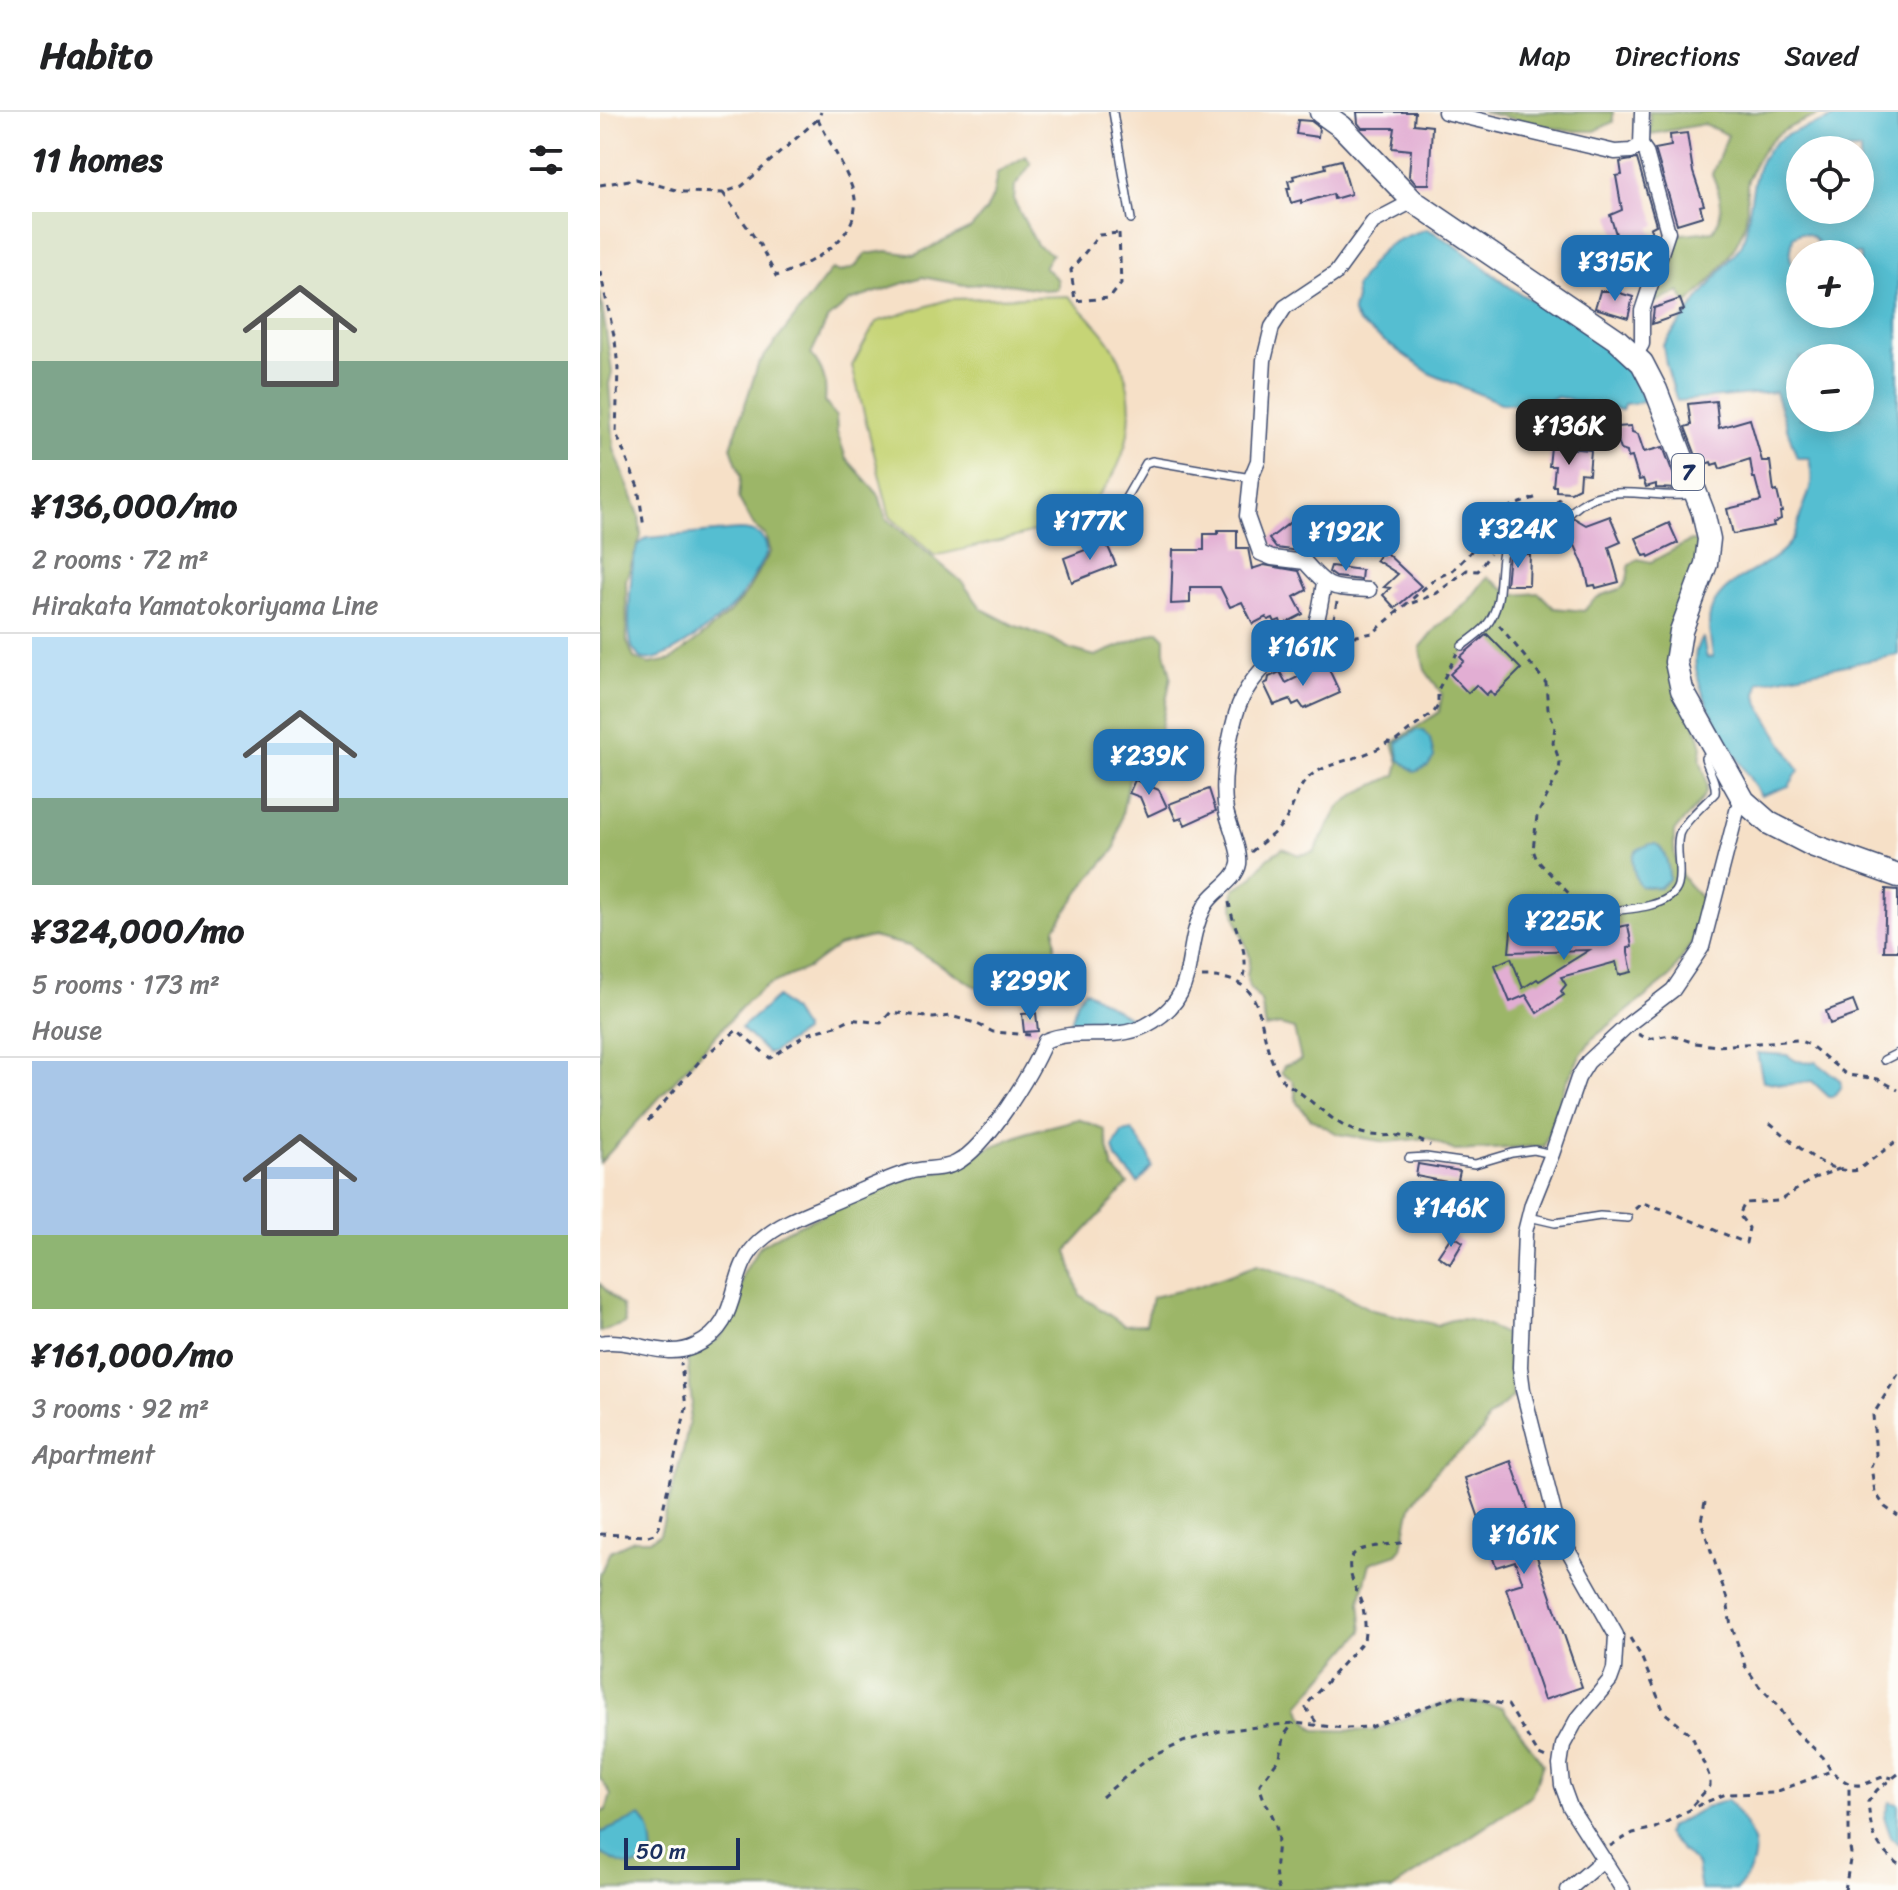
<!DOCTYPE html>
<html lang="en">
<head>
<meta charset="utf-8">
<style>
  :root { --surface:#fff; --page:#f6f6f6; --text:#202124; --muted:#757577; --line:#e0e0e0; --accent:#1f6fb2 }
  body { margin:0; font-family:Sriracha,sans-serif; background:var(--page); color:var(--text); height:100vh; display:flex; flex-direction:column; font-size:30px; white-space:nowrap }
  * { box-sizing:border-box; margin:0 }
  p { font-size:26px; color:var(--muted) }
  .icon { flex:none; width:44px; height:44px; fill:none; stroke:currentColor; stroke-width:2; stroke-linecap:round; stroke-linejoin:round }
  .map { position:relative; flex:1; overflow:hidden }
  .details { display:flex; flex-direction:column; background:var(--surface); width:600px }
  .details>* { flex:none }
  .controls { position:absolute; left:1186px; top:24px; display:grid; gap:16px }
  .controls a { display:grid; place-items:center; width:88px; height:88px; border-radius:50%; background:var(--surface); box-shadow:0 4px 20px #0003; font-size:40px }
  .scale { position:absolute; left:24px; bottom:20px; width:116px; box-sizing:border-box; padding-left:8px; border:4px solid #1b2f5e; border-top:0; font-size:22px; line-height:28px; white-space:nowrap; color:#1b2f5e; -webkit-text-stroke:6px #fdfcf7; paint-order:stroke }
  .price { position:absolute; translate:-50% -68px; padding:0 18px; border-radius:16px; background:var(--accent); color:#fff; font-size:26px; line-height:52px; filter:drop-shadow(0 2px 4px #0008) }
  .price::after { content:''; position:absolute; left:50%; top:48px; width:24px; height:18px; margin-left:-12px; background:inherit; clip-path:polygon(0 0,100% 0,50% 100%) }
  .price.active { background:#222; color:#fff }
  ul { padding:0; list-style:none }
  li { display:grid; align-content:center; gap:16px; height:424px; padding:0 32px }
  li+li { border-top:2px solid var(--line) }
  li span { display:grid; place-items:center; height:248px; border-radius:0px; color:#555 }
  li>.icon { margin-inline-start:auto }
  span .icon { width:144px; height:144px; fill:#fffc; stroke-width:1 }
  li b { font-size:34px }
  h2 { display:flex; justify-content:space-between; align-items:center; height:96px; padding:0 32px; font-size:34px }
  header { display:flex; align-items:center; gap:48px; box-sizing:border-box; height:112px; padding:0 40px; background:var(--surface); border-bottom:2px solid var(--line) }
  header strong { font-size:38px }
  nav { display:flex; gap:44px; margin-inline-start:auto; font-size:28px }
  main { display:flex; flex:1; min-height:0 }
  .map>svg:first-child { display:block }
  .green { fill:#c6d476; stroke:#70826a; stroke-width:2 }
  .forest { fill:#9cb667; stroke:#5c7262; stroke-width:2 }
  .water { fill:#55bed1; stroke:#387698; stroke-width:2; fill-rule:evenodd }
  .building { fill:#e2aed3 }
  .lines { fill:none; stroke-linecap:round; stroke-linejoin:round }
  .service-casing { stroke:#3c4a6e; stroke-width:10 }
  .minor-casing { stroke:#3c4a6e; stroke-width:17 }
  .primary-casing { stroke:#3c4a6e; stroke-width:25 }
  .path { stroke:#3c4a6e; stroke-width:3; stroke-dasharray:6 6; stroke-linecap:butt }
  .service { stroke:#fff; stroke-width:7 }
  .minor { stroke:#fff; stroke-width:14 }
  .primary { stroke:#fff; stroke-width:22 }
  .labels { text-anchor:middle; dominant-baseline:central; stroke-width:6; stroke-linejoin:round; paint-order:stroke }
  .shield { fill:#fdfcf7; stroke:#5f6c8c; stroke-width:2 }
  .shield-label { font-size:22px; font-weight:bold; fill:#1b2f5e }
</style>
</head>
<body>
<header>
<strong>Habito</strong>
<nav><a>Map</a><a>Directions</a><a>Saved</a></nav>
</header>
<main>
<section class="details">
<h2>11 homes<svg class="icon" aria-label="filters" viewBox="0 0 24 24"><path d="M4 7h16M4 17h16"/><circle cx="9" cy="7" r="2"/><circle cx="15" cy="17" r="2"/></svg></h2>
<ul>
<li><span style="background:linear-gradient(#dfe7d0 60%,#7fa58c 0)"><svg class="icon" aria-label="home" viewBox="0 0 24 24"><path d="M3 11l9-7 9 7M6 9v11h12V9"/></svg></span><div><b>¥136,000/mo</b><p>2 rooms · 72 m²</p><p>Hirakata Yamatokoriyama Line</p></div></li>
<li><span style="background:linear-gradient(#bfe0f5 65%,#7fa58c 0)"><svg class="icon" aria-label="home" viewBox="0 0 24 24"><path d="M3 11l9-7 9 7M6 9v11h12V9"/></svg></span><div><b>¥324,000/mo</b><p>5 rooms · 173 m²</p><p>House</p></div></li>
<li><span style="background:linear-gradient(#a9c7e8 70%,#8fb573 0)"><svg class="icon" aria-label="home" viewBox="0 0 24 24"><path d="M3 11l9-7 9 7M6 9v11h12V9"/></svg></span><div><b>¥161,000/mo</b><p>3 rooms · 92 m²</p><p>Apartment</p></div></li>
</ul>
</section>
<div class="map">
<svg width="1298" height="1778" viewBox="0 0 1298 1778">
  <rect width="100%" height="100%" fill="#fdfcf7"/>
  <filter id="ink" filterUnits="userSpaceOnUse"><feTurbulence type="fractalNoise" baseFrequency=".0125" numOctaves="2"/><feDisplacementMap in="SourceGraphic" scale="16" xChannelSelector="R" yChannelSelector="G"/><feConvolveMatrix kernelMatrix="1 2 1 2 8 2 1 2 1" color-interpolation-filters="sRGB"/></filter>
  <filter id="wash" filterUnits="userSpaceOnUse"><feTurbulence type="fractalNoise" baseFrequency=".006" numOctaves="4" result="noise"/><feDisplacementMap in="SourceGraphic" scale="32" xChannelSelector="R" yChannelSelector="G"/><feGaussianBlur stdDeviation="1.8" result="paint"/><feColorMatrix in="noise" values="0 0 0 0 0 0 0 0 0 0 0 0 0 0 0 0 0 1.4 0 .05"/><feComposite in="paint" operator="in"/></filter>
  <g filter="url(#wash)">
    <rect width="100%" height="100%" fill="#f6e0c7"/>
    <path class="green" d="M468 184C489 205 514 228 523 257 542 314 521 381 465 408 429 425 374 434 335 444L290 405 252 254 276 210 350 187Z"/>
    <path class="forest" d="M882 0H1013V10L995 19H968Z
      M1049 0H1226C1208 8 1185 14 1171 29 1161 39 1149 59 1147 73 1146 87 1149 103 1143 117 1133 144 1109 173 1087 192L1080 180 1048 193 1072 123 1113 119C1126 100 1121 83 1112 62L1128 23 1104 12 1051 22Z
      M426 44 431 52 415 74 414 89 437 133 452 142 444 155 458 168V177L445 178 402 171 365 173 322 165 250 189 227 208 211 242C224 258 227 269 225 290L236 305 237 320 246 346 279 383 286 406 362 470 382 497 413 513 450 526 470 537 495 544 558 519 565 526V539L571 564 560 621 546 655 529 667 515 737 484 773 455 816V853L449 873 437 883 415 886 375 874 309 834 272 825 238 834 208 856 166 874 147 889 0 1051V180L12 260 9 272 14 337 39 403 41 424 26 468 27 529 34 546 49 552 71 548 100 526 130 500 145 483 170 440 165 423 154 414 139 387 141 364 131 335 158 253 232 157 240 160 255 155 266 142 287 139 315 143 371 116 386 99 393 84 397 61Z
      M1090 429 1099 430 1100 444 1070 524 1102 635C1097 655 1106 655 1107 673 1108 689 1083 706 1074 720 1073 755 1077 761 1102 786L1096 824 1070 865 992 927 980 944 964 975 944 1034 855 1039 828 1026 787 1030 738 1022 711 1007 697 991 693 969 681 961 684 954 701 948 694 917 680 913 666 916 661 889 650 876 647 864 650 845 638 813 633 792 634 777 652 766 668 746 683 736 699 743 714 740 739 695 759 680 796 663 799 651 793 631 839 600 842 582 825 558 820 536 837 515 867 491 887 465 914 483 939 481 954 496 984 499C988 494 993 488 998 485 1020 474 1027 484 1029 453L1038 447 1051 450Z
      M478 1007 504 1017 513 1057 528 1072 467 1139 480 1183 524 1213 546 1212 552 1185 596 1175 657 1153 736 1179 772 1198 838 1213C863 1200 881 1211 905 1222L913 1285 887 1307 882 1320 866 1335 840 1354 811 1394 802 1436 797 1442 770 1451 760 1490 763 1519 699 1593 703 1604 715 1618 773 1619 839 1593 859 1589 902 1595 943 1652 931 1684 791 1778H0V1702L6 1698 11 1683 0 1666V1462L10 1439 34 1428H50L60 1422 84 1335 92 1292 87 1246 120 1226 135 1205 143 1162 160 1134 188 1118 312 1064 364 1054 378 1040 428 1020Z
      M0 1172 22 1194 25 1211 0 1220Z"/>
    <path class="water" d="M1243 0H1298V543L1159 570 1157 583 1159 593 1199 658 1189 674 1161 684C1143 654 1072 556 1103 526L1107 546 1113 545C1111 528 1104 507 1115 490 1132 463 1168 457 1188 433 1196 425 1198 410 1202 399 1211 375 1214 371 1209 346H1197L1175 280 1077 289 1066 252 1063 233 1142 132C1156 95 1144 47 1185 24 1204 14 1225 12 1243 0ZM1200 38H1260V98H1200ZM1200 121C1212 120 1221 130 1218 142H1260V202H1200V158L1192 153 1190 144 1193 125ZM1200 246H1260V306H1200Z
      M827 117C860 133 884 157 913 177 925 186 938 190 951 197 994 221 1025 244 1045 290L1024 292 1022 298 957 285 932 294 901 291 831 262 760 212C748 197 754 201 756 186 756 182 755 179 755 175 781 137 782 131 827 117Z
      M138 418C155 418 167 423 167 441 157 457 149 474 138 488 125 504 61 557 41 546 36 542 32 537 31 531 27 515 30 448 38 434 39 432 46 427 47 426Z
      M817 618H823L830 627 834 645 828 654 815 660 799 647 797 631Z
      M1050 732H1057C1066 741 1069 754 1069 767L1059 776 1040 774C1035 766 1029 746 1036 739 1040 735 1045 735 1050 732Z
      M485 878 530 906 533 909 504 916 474 914 471 911 477 888Z
      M177 885 191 898 203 916V920L172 941H167L141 916Z
      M1157 941 1187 943 1196 949 1216 950 1240 968 1241 974 1233 985H1229L1212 969 1185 973 1163 969Z
      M532 1018 550 1045 552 1055 538 1071 516 1046 513 1036 522 1020Z
      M1128 1688C1154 1721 1168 1745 1136 1778H1101L1097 1753 1066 1722 1069 1715 1106 1695Z
      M1289 1690 1298 1692V1732L1291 1725 1284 1705Z
      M41 1704C51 1715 52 1728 53 1743 36 1763 19 1751 0 1741V1721Z"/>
    <g id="blocks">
      <path class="building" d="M757 0H815L814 12 832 14 829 72H816L809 64 811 38 792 36 795 16H762L758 11Z
        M698 8 711 9 719 15 718 25 696 22Z
        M1087 21 1093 60 1104 93 1100 94 1103 104 1077 112 1055 37 1071 34 1070 23Z
        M1037 47 1056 113 1050 116 1055 127 1054 132 1035 139 1029 124 1020 128 1016 122 1010 103 1022 98 1016 64 1022 63 1020 50Z
        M741 48 751 82 734 87 733 82 701 91V88L691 91 687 76H690L688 69 694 67 693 64 726 56 725 52Z
        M1000 179H1013L1033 185 1028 206 995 196Z
        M1080 187 1084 198 1080 199 1081 202 1052 212 1054 196Z
        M1116 289 1119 316 1150 307 1162 349H1170L1174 380 1177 379 1182 400H1180L1181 407 1173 411 1174 414 1133 422 1127 397 1161 389 1155 366H1153L1150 347 1120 357 1118 351 1112 353 1111 350 1100 354 1085 315 1091 313 1088 292Z
        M991 309 1016 315 1031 314 1032 320 1038 322 1044 340 1063 335 1079 377 1056 376V372L1046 375 1043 367 1039 368 1032 345 1028 346 1027 340 1021 338 1018 328 988 321Z
        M951 335 991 338 989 362 980 361 979 376 971 380 956 379V374H953L955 354H949Z
        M1010 404 1021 430 1009 435 1019 470 996 476 995 473 989 474 984 454 967 415 974 406 986 413Z
        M692 409 710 430 699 439 676 436 669 427Z
        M1069 411 1078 431 1049 445 1048 443 1044 444 1036 426Z
        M618 418H637V436H648L652 457 664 453 699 459 707 478 694 485 703 502 682 513 680 508 675 510 673 506 668 508 666 505 653 512 642 490 630 495 620 475H590V491L571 492 573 438H604V422H618Z
        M506 430 516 453 472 470 464 446Z
        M783 438 821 474 795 496 783 483 790 476 784 475 798 462 776 448Z
        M909 442H930L929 473H906Z
        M731 454 762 458 761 468 736 465 729 460Z
        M887 522 921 557 894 584 890 579 886 583 876 573 868 581 850 562 864 549 860 545Z
        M726 551 740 581 704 597 699 590 693 593 690 587 674 593 664 572 668 570 669 565 680 560 686 571Z
        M535 668 559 678 567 695 548 704 540 685 529 681Z
        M609 677 616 699 585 713 582 706 576 708 569 692Z
        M1286 777 1298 778V839H1284Z
        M1028 813 1032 835 1028 836V841L1032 860 1019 863 1016 850 961 865 966 873 961 879 964 883 937 901 926 883 910 890 895 853 911 846 923 876 937 867 939 869 989 838 909 840 911 819H924L925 824 945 822 946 825 965 819 966 824 971 822 973 829 1000 822 999 819Z
        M1253 889 1258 902 1230 912 1226 899Z
        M436 901 438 919 424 920 422 902Z
        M818 1052 860 1059 857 1072 816 1064Z
        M852 1123 863 1130 850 1152 838 1144Z
        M911 1349 943 1440 936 1442 982 1575 944 1588 906 1476 923 1471 915 1449 896 1455 865 1366Z"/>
    </g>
  </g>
  <g filter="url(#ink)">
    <use href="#blocks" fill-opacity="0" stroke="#3c4a6e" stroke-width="2"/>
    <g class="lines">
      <g class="service-casing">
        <path id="service" d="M513 0 531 107
          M509 415 546 351 552 349 651 366
          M862 534C869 528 879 522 886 514 905 491 897 461 904 435 916 426 931 427 944 421 963 412 974 392 995 385 1025 374 1062 388 1094 382
          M934 818C949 816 960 807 975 803 998 797 1071 802 1078 773 1082 757 1075 739 1079 723 1082 711 1106 691 1115 681 1117 670 1108 657 1105 646L1113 638
          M1284 948 1298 941
          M809 1046 826 1045 875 1052 912 1041 934 1038 952 1042
          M929 1105 955 1111 1000 1104 1028 1106"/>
      </g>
      <g class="minor-casing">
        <path id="minor" d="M845 0 1015 40 1031 39 1041 33 1042 0
          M1035 244 1042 232V199L1068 120 1046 40 1041 33
          M769 478C732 476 730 479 705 450L672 446 660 441 647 404 651 366 658 349 664 248 672 215 685 195 736 161 773 110 813 89
          M0 1231C32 1225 64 1249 95 1234 145 1211 124 1161 160 1129 182 1109 214 1099 241 1087 263 1078 285 1067 309 1060 324 1055 341 1059 356 1051 387 1035 431 962 445 929 477 915 513 930 545 914 604 883 579 842 605 794 612 780 636 769 639 752 641 740 629 712 626 699 621 669 628 631 636 602 644 574 664 552 688 536 694 533 704 529 709 524 719 512 721 487 724 471
          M968 1778 1004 1747
          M1023 1778 970 1695 962 1673 960 1653 963 1633 976 1609 1010 1568 1014 1557 1016 1523 960 1424 923 1278 920 1255 925 1120 932 1092 952 1042 978 966 988 950 1030 911 1073 878 1102 835 1137 699 1144 689"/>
      </g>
      <g class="primary-casing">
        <path id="primary" d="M721 0 742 15 813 89 1016 227 1042 251 1056 278 1103 400 1109 427 1106 452 1081 519 1076 550 1082 578 1144 689 1169 711 1214 734 1298 764"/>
      </g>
      <path class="path" d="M0 73 36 67 83 80 123 81 142 74 218 7 221 0
        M123 81 160 133 176 164C209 153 259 128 255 87 253 69 227 26 218 7
        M519 121 521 172 510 186 475 189 471 158 499 123Z
        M0 159 15 228 18 256 16 321 38 375 44 416
        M941 410 961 385
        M737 490 733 511 737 519 745 523 757 524 773 521 835 467 853 458 868 443 899 403 912 394 940 384
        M812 491 837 481 867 458 878 459 890 442
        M899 513 946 571 948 597 955 614 953 631 960 650 959 660 937 704 933 738 937 748 978 791
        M651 740C662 730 675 722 684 710 695 695 696 673 713 662 737 647 766 647 788 630L793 631 834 600 838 594V578L857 541
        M629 790C634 822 651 836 643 871
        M602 865C680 862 648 925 685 971 709 984 733 1013 758 1020 785 1029 803 1016 830 1034
        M1038 922 1048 927 1070 923 1095 931 1117 934 1198 928 1210 933 1247 963 1278 967 1298 978
        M48 1009 103 945 137 918 170 946 207 922 236 914 250 907 281 911 291 900 333 906 351 904 375 911 393 920 430 923
        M1170 1011C1193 1029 1225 1064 1258 1058L1298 1028
        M1035 1097 1042 1091 1066 1098 1146 1131 1149 1116 1139 1103 1145 1091 1179 1089 1214 1066 1239 1057
        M1298 1262 1273 1303 1276 1343 1271 1355 1275 1380 1285 1395 1298 1404
        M1105 1390 1101 1409 1127 1487 1130 1509 1145 1554 1159 1574 1178 1593 1192 1616 1223 1645 1231 1659
        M0 1422 48 1424 54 1422 59 1415 86 1296 81 1251
        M1030 1526 1041 1544 1064 1600 1092 1624 1110 1666V1674L1089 1697
        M716 1610 706 1596 708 1591 764 1528C766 1518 765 1506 763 1496 759 1480 737 1447 760 1438 774 1433 791 1433 805 1430
        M1298 1662 1277 1678 1268 1690C1271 1720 1273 1733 1298 1752
        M502 1685 544 1649 583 1630 620 1619 694 1611 744 1616 771 1615 857 1583 908 1593 939 1643 946 1646
        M1010 1734 1033 1721 1055 1716 1099 1693 1126 1682 1173 1681 1231 1659C1256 1679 1257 1675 1285 1664L1292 1666
        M679 1778C670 1757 682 1735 676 1714 672 1698 661 1688 660 1672L680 1645 685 1622 694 1611
        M1245 1778 1251 1742 1249 1730V1675"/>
      <use href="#service" class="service"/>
      <use href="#minor" class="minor"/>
      <use href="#primary" class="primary"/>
    </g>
  </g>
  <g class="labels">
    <rect class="shield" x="1072" y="342" width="32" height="36" rx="6"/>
    <g class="shield-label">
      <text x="1088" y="360">7</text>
    </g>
  </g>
</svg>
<div class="controls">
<a><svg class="icon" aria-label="locate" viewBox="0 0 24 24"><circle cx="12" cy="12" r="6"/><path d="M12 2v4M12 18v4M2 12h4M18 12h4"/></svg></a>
<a>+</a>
<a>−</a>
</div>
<div class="scale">50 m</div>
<b class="price" style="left:1015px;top:191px">¥315K</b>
<b class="price active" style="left:969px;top:355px">¥136K</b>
<b class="price" style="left:490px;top:450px">¥177K</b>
<b class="price" style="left:918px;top:458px">¥324K</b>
<b class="price" style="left:746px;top:461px">¥192K</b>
<b class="price" style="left:703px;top:576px">¥161K</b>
<b class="price" style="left:549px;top:685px">¥239K</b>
<b class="price" style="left:964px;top:850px">¥225K</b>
<b class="price" style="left:430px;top:910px">¥299K</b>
<b class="price" style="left:851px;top:1137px">¥146K</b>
<b class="price" style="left:924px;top:1464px">¥161K</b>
</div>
</main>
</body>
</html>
